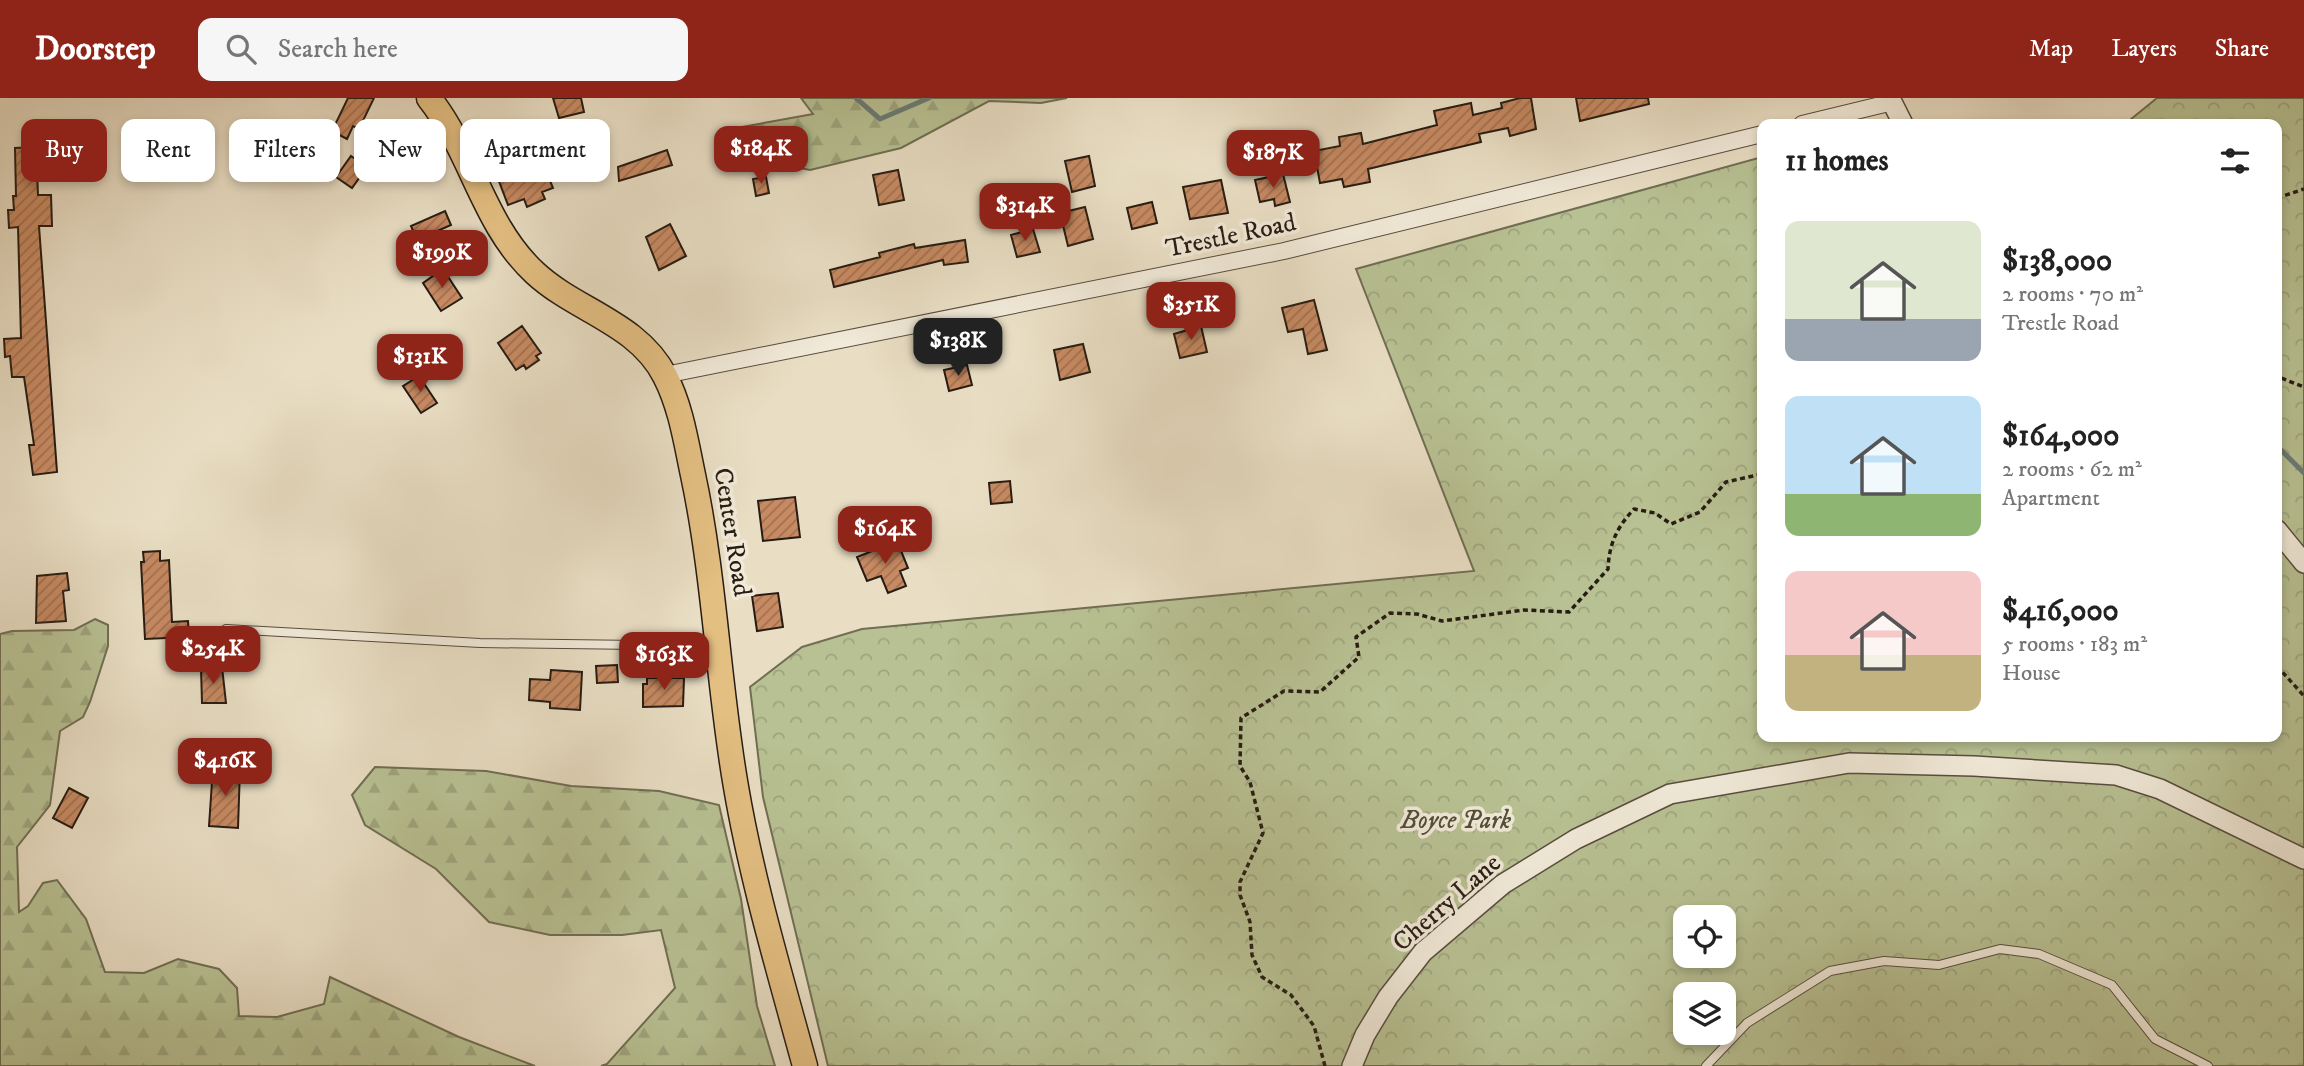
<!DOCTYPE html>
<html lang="en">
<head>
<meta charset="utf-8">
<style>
  :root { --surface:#fff; --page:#f6f6f6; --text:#222; --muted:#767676; --accent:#8f2418 }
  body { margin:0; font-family:"IM FELL DW Pica",serif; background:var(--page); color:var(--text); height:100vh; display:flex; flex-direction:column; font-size:26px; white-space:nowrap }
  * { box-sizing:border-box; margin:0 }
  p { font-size:23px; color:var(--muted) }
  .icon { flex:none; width:38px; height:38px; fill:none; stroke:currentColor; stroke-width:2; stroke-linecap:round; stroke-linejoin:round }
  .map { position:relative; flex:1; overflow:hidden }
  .details { position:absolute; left:1757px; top:21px; width:525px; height:623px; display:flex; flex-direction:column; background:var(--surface); border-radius:14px; box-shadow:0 4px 10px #0003 }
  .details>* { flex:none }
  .banner { position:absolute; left:21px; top:21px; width:665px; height:63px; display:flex; gap:14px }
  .buttons { position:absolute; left:1673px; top:807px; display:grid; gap:14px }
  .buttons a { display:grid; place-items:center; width:63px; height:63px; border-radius:14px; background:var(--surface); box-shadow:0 4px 10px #0003; font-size:35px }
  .price { position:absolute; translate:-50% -60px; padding:0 16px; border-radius:14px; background:var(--accent); color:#fff; font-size:23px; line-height:46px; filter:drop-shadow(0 2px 4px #0008) }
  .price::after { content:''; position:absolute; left:50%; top:42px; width:21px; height:16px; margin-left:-10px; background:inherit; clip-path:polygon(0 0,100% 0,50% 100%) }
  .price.on { background:#222; color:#fff }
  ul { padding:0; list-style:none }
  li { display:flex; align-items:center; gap:21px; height:175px; padding:0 28px }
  li span { display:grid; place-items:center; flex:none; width:196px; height:140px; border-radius:14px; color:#555 }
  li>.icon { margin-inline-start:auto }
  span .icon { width:84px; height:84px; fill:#fffc; stroke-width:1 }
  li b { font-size:30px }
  h2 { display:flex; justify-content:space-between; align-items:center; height:84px; padding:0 28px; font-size:30px }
  .pill { padding:0 24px; border-radius:14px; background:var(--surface); box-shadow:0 4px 10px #0003; font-size:24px; line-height:63px }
  .pill.on { background:var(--accent); color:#fff }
  header { display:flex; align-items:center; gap:42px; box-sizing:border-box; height:98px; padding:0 35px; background:var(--accent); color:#fff }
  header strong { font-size:33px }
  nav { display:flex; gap:38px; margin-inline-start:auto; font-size:24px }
  .search { width:490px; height:63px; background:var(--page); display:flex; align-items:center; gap:18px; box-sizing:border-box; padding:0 24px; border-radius:14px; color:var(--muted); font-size:26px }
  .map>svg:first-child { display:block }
  .forest { fill:url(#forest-firs); stroke:#706e53; stroke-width:2 }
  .park { fill:url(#park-crowns); stroke:#706e53; stroke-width:2; fill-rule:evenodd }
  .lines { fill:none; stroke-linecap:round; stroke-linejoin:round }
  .stream { stroke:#6a7c75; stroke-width:5 }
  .building { fill:url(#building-hatch); stroke:#271c13; stroke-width:2 }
  .service-casing { stroke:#584c3f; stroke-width:10 }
  .minor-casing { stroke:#584c3f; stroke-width:18 }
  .tertiary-casing { stroke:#584c3f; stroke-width:22 }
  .primary-casing { stroke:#271c13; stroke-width:27 }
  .path { stroke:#271c13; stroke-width:3.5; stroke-dasharray:5 3.5; stroke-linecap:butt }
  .service { stroke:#f1ead9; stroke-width:8 }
  .minor { stroke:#f1ead9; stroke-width:16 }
  .tertiary { stroke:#f1ead9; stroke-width:19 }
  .primary { stroke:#e4bf82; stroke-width:24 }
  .labels { text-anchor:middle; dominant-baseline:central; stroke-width:7; stroke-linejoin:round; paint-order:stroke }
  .street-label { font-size:26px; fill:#271c13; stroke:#f1ead9 }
  .park-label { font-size:26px; font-style:italic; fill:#524e39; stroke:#f1ead9 }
</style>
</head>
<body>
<header>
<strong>Doorstep</strong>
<div class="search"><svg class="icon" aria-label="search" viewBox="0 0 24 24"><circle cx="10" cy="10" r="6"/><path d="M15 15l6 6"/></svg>Search here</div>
<nav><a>Map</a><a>Layers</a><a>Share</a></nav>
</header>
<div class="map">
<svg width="2304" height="968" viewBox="0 0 2304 968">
  <defs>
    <pattern id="forest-firs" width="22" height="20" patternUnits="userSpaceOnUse" patternTransform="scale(1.75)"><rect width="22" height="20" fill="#b8c193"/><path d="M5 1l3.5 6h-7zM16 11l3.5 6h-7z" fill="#9ea57e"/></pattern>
    <pattern id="park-crowns" width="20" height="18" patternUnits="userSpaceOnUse" patternTransform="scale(1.75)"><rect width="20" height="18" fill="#b8c193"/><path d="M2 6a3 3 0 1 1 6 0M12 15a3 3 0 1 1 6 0" fill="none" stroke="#9ea57e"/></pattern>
    <pattern id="building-hatch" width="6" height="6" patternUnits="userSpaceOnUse" patternTransform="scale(1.75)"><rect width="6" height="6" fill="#c78a62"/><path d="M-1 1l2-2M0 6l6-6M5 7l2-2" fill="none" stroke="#a27050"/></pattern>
  </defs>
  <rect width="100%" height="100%" fill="#e9dec4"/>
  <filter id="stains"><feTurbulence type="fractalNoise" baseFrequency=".00286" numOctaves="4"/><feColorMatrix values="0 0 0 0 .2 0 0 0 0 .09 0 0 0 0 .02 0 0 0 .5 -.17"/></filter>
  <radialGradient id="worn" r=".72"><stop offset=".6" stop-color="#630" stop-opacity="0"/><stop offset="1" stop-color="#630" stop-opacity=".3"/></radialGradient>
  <path class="forest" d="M801 0H1067L1041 5 989 3 901 50 810 72 726 55 725 32 813 16Z
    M95 521 108 527V548L90 604 83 619 60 633 50 707 17 749 19 814 28 808 43 785 57 782 86 821 105 874 144 875 178 861 219 871 237 890 239 918 277 919 324 906 330 879 459 939 535 968H0V536L12 533 74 532Z
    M375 669 486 673 571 688 659 693 719 707 741 801 757 908 775 968H601L607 966 675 890 661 832 622 837H550L489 824 436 771 365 727 352 697Z"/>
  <path class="park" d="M2157 0H2304V968H828L763 699 750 589 802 549 862 531 1474 473 1356 171 1762 59V639H2277V26H2125ZM1685 819H1724V858H1685ZM1685 896H1724V934H1685Z"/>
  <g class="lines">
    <path class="stream" d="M856 0 880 21 929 0
      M2277 348 2304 375"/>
  </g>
  <path class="building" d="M348 0H374L359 31 353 28 347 41 332 33Z
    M553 0H581L584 14 559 20Z
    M1520 0H1531L1536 31 1510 38 1508 30 1479 36 1481 44 1368 71 1370 84 1344 89 1342 81 1320 85 1314 53 1340 48 1339 39 1361 35 1363 46 1437 27 1434 13 1471 5 1473 17 1502 10 1501 5Z
    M1576 0H1648L1649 6 1580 23Z
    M1253 35 1258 55 1243 59 1238 39Z
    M36 49 38 97H51L52 128H39L57 374 33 377 29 347H34L24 279H12L10 258 5 259 4 241 21 240 18 129 9 130 8 112H14L13 98H16L15 50Z
    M667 52 672 67 619 83 618 69Z
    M351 58 367 69 352 90 336 79Z
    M1089 58 1095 88 1072 94 1065 63Z
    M541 61 553 90 542 94 545 101 527 109 524 101 508 107 497 78Z
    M898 72 904 102 879 107 873 77Z
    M1283 76 1290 104 1275 108 1274 101 1260 104 1255 82Z
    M766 79 769 95 756 98 753 81Z
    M1221 82 1228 115 1190 121 1183 89Z
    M1152 104 1157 125 1132 131 1127 110Z
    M1085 109 1093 141 1068 148 1060 115Z
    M445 113 451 127 417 142 411 128Z
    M670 126 686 158 659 172 646 139Z
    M1033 131 1040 154 1017 159 1011 137Z
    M965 142 968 164 944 167 943 162 834 189 830 172 880 159 879 155 914 146 915 150Z
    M443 171 462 200 441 213 423 185Z
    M1314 202 1327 252 1308 256 1303 231 1288 234 1282 210Z
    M522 228 541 255 536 258 539 262 526 271 524 267 516 272 498 245Z
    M1201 228 1207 254 1180 260 1174 236Z
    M1083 246 1090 274 1060 282 1054 252Z
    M967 267 972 287 949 293 944 272Z
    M419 278 437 305 421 315 403 288Z
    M1010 383 1012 404 991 406 989 385Z
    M795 399 800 439 763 443 758 403Z
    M897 443 908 470 900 473 906 488 888 495 881 478 867 483 857 459Z
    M160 453V463L169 462 172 524 188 523 189 539 145 541 141 464H144L143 454Z
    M67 475 69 492 63 493 66 523 36 525 37 478Z
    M778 495 783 529 757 533 752 498Z
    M617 567 618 584 597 585 596 568Z
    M222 569 226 605H202L201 570Z
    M551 572 582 574 580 612 550 610V604L529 602 530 581 550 582Z
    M647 580H684L683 608 643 609V586H647Z
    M213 669 240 671 238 730 209 728Z
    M69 690 88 700 72 730 53 720Z"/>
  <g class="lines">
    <g class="service-casing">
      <path id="service" d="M210 543 226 531 480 545 713 548
        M1706 968 1747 925 1830 873 1884 863 1939 867 2000 851 2039 856 2112 887 2155 941 2208 968"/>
    </g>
    <g class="minor-casing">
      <path id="minor" d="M1802 26 1893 4
        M665 277 1284 153 1762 36"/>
    </g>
    <g class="tertiary-casing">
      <path id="tertiary" d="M1890 0 1903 26
        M2277 432 2304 465
        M1352 968 1365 937 1388 899 1423 854 1503 786 1576 741 1670 696 1849 665 1974 668 2116 677 2160 691 2304 761"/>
    </g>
    <g class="primary-casing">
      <path id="primary" d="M429 0C472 54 483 127 535 175 576 213 638 225 665 278 681 309 686 344 693 377 715 480 718 586 736 689 752 783 780 876 805 968"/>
    </g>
    <path class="path" d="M2277 100 2304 91
      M2277 273 2281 280 2304 289
      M2277 568 2304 598
      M1325 968 1314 928 1291 897 1262 879 1252 857 1250 824 1240 797V784L1263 735 1250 684 1240 668 1241 620 1284 593 1320 594 1359 559 1356 539 1390 515 1417 516 1442 523 1524 512 1569 514 1608 471C1609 446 1617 429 1634 411L1655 415 1671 426 1700 414 1726 384 1762 376"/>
    <use href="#service" class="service"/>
    <use href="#minor" class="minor"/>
    <use href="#tertiary" class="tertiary"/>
    <use href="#primary" class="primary"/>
  </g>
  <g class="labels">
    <g class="street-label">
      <text transform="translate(1231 138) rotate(-12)">Trestle Road</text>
      <text transform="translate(732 434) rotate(81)">Center Road</text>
      <text transform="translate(1447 805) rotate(-41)">Cherry Lane</text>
    </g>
    <g class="park-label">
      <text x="1456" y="722">Boyce Park</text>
    </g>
  </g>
  <rect width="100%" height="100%" filter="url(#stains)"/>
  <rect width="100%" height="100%" fill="url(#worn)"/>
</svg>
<div class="buttons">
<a><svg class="icon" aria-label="locate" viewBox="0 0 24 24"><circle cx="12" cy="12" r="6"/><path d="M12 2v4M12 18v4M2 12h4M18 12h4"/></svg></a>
<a><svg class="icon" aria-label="layers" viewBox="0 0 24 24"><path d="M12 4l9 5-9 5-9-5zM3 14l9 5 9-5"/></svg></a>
</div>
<b class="price" style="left:761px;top:88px">$184K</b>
<b class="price" style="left:1273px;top:92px">$187K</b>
<b class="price" style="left:1025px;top:145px">$314K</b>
<b class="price" style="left:442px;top:192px">$199K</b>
<b class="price" style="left:1191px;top:244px">$351K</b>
<b class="price on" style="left:958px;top:280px">$138K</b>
<b class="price" style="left:420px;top:296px">$131K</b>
<b class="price" style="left:885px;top:468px">$164K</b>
<b class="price" style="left:213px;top:588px">$254K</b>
<b class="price" style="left:664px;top:594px">$163K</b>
<b class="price" style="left:225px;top:700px">$416K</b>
<div class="banner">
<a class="pill on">Buy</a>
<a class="pill">Rent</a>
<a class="pill">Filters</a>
<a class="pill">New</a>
<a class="pill">Apartment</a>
</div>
<section class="details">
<h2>11 homes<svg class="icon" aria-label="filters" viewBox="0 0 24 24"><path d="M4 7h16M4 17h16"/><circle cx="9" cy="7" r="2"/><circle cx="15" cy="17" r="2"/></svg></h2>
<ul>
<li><span style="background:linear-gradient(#dfe7d0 70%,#9aa5b1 0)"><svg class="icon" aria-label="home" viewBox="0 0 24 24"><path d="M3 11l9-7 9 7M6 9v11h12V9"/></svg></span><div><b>$138,000</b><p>2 rooms · 70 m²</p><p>Trestle Road</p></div></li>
<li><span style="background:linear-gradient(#bfe0f5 70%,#8fb573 0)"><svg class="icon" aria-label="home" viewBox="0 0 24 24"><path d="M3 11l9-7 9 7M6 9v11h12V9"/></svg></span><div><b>$164,000</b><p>2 rooms · 62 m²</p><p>Apartment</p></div></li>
<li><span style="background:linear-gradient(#f6c9c9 60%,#c2b280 0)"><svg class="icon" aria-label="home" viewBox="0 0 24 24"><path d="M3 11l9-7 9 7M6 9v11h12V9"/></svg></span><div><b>$416,000</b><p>5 rooms · 183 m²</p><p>House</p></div></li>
</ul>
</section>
</div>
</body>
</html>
